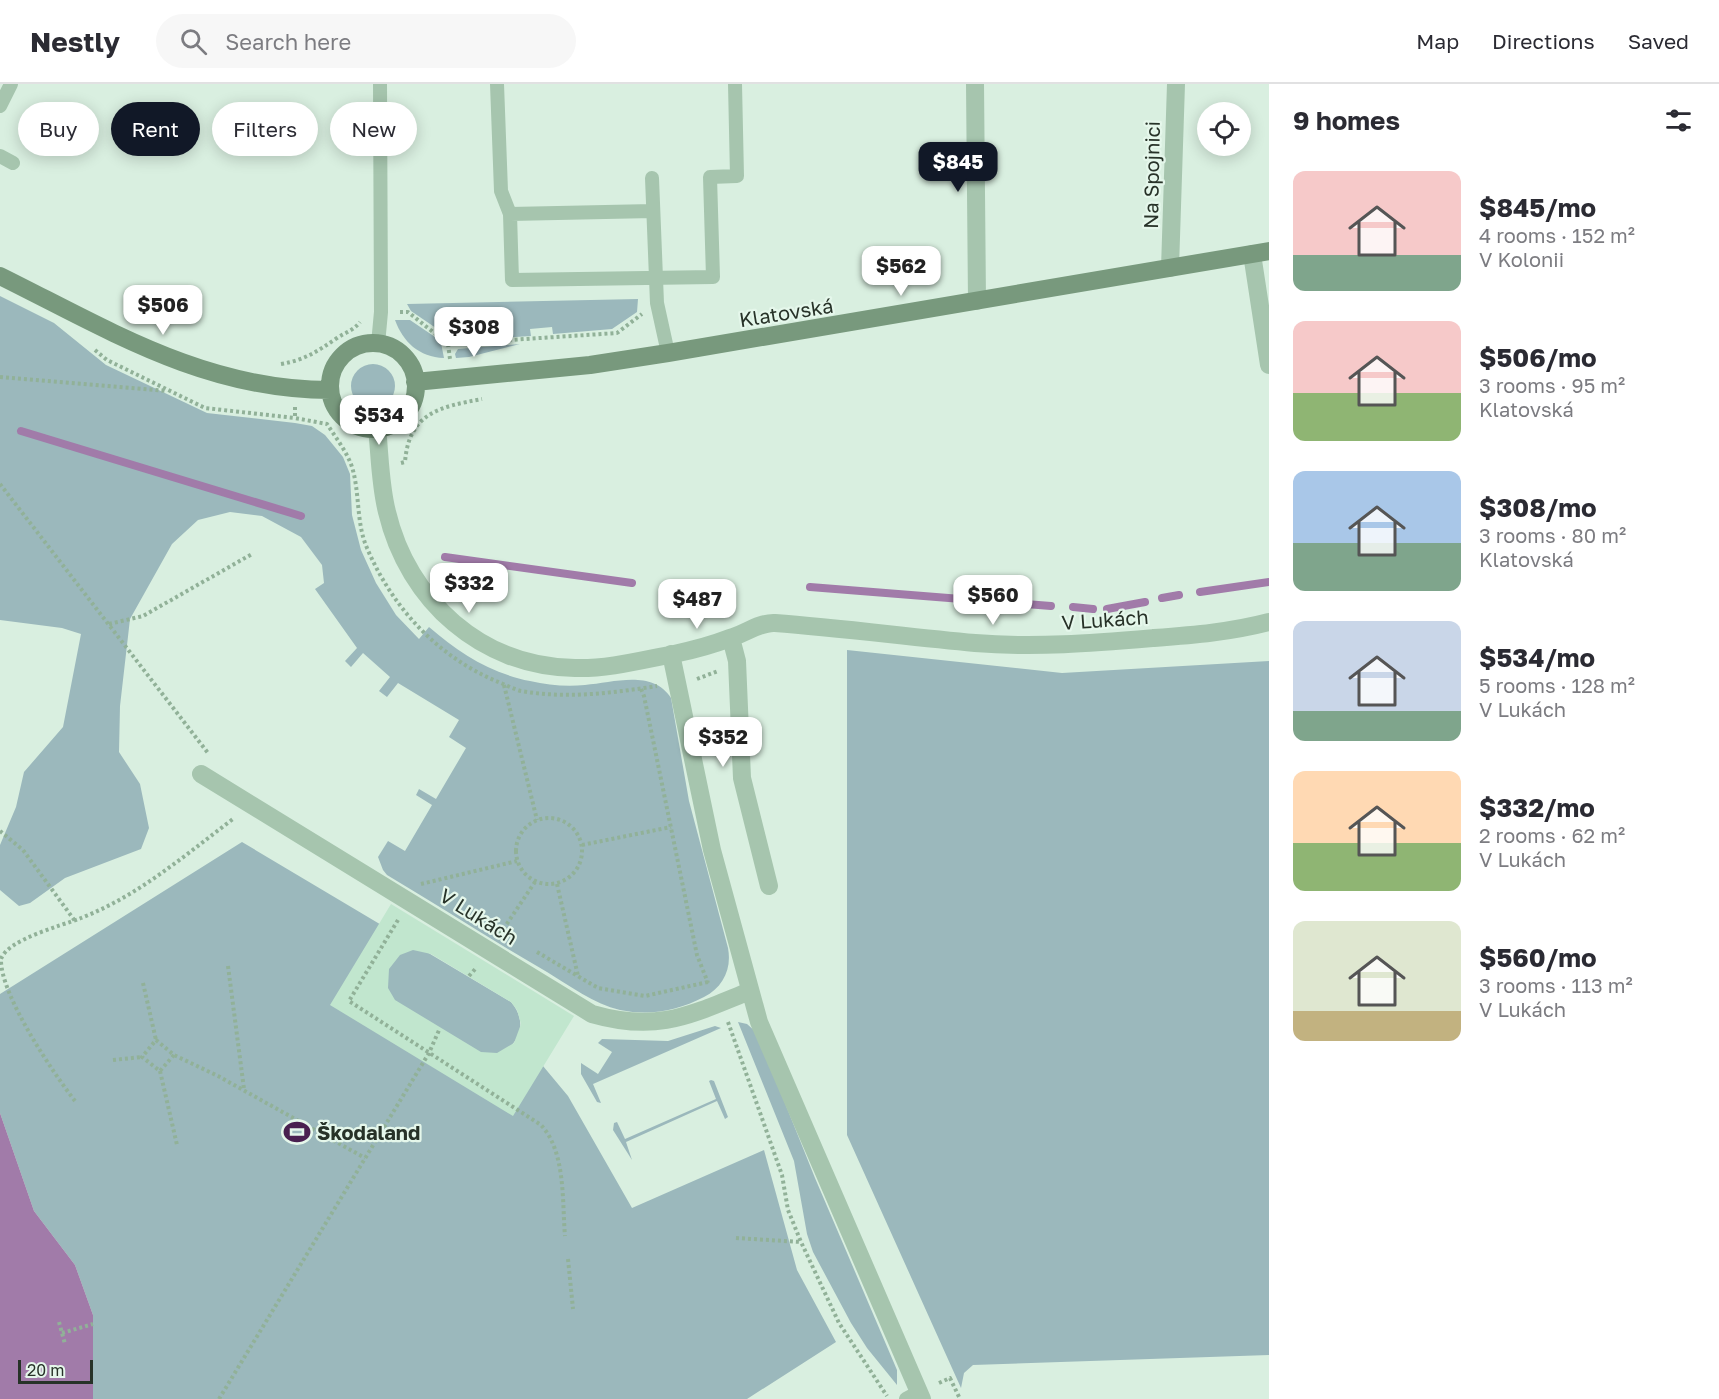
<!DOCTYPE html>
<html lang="en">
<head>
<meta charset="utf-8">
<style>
  :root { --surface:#fff; --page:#f7f7f7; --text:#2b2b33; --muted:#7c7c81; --line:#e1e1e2; --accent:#111827 }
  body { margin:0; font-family:"Golos Text",sans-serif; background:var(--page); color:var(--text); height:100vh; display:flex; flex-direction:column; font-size:22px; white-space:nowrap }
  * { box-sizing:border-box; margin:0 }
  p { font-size:20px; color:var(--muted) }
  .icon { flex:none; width:33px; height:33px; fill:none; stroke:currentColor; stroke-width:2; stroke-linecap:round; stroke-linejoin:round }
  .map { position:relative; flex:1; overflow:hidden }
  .drawer { display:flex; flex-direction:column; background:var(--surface); width:450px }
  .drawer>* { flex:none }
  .top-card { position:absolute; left:18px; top:18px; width:570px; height:54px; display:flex; gap:12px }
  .fabs { position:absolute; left:1197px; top:18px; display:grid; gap:12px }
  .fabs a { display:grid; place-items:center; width:54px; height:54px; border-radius:50%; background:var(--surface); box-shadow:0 3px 15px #0003; font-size:30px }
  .scale { position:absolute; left:18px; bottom:15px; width:75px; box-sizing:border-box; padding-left:6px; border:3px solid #273228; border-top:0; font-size:16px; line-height:21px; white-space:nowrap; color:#273228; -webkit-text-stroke:4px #e5f7eb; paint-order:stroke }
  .price { position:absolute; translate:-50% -51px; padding:0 14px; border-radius:12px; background:#fff; color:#222; font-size:20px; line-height:39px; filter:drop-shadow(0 2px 3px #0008) }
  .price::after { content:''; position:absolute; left:50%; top:36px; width:18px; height:14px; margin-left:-9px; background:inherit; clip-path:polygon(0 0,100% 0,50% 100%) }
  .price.current { background:var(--accent); color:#fff }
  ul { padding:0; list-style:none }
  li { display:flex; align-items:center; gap:18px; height:150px; padding:0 24px }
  li span { display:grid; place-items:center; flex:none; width:168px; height:120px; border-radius:12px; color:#555 }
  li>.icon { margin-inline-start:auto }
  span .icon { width:72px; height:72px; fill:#fffc; stroke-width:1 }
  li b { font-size:26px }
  h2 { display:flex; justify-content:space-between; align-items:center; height:72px; padding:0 24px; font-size:26px }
  .pill { padding:0 21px; border-radius:27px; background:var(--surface); box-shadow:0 3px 15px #0003; font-size:21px; line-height:54px }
  .pill.current { background:var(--accent); color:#fff }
  header { display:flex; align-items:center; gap:36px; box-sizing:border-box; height:84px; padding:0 30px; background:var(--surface); border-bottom:2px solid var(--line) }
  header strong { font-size:28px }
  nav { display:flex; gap:33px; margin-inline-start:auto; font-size:21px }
  .search { width:420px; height:54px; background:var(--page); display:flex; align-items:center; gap:15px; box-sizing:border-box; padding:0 21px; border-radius:33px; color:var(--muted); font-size:22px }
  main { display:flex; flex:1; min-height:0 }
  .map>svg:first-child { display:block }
  .green { fill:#9bb8bc }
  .plaza { fill:#c1e6ce; fill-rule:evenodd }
  .water { fill:#a17ba9 }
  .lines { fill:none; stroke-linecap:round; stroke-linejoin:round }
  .stream { stroke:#a17ba9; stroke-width:8 }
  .path { stroke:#91b198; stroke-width:4; stroke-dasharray:3 3; stroke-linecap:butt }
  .lane { stroke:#a6c5ae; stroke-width:14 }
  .street { stroke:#a6c5ae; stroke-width:18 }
  .secondary { stroke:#78997d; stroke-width:18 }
  .labels { text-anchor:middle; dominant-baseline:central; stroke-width:4.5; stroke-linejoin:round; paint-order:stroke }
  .street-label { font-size:20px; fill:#273228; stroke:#e5f7eb }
  .poi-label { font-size:20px; font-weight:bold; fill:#273228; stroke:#e5f7eb; text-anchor:start }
</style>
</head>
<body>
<header>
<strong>Nestly</strong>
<div class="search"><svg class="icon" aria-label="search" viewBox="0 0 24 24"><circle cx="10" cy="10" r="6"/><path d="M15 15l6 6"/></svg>Search here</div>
<nav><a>Map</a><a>Directions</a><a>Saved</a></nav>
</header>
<main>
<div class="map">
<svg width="1269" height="1315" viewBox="0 0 1269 1315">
  <rect width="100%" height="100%" fill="#d9efe0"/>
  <path class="green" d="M0 212 54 239 106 281 207 329 295 339 312 342 325 351 343 373 350 390 352 431 361 466 376 499 396 531 419 555 429 543C459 569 490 589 530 597 548 601 566 603 585 601 613 599 652 585 671 614L689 717 728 864C732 885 723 903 704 913 677 927 650 932 620 926 594 920 570 902 547 888 493 857 441 823 387 791L383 786 378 773 388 757 405 767 432 721 416 711 419 705 436 715 466 664 449 653 459 636 398 599 387 613 379 607 390 593 363 569 351 583 345 577 357 564 315 505 324 499 322 481 301 453 262 432 230 428 198 436 172 460 130 535 120 622 119 668 140 700 149 744 141 765 65 794 30 819 19 822 0 806V761L16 723 24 688 63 643 81 550 62 544 0 536Z
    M638 215 637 228 612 245 553 250 552 243 530 245 531 252 455 257 411 227 407 220Z
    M395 236H410L438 255 441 259 444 274C419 273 403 258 395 236Z
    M520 260 469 273 456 274 455 270 458 265Z
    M351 302a22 22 0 1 1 44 0a22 22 0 1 1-44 0Z
    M847 566 1062 589 1269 577V1271L973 1281 964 1289 961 1304 847 1051Z
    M242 758 511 918C523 932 524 949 510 963L543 982 568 1012 632 1124 764 1066 797 1186 836 1258 747 1315H93V1231L75 1181 34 1127 0 1029V910Z
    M738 938 747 940 757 949 815 1094 897 1286V1301L867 1264 851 1239 813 1168 807 1150 794 1077Z
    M715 942 721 944 593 1000 601 1019 597 1018 581 990V979L598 990 612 968 598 959 602 955 668 957Z
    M711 996 714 997 728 1033 725 1035 717 1017 626 1058 632 1076 613 1046 614 1039 617 1038 625 1055 716 1015 709 997Z"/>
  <path class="plaza" d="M391 820 574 932 513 1032 330 921ZM413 866 431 870 511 918 517 926 521 940 514 959 497 969 481 968 395 916 388 904 389 885 400 871Z"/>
  <path class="water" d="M0 1029 34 1127 75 1181 93 1231V1315H0Z"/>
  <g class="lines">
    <path class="stream" d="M21 347 301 432
      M445 473 632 499
      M810 503 1051 522
      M1200 508 1269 498
      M1162 514 1179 511
      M1073 523 1093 525
      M1107 525 1145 518"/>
    <path class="path" d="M400 228H408L448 260 617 249 642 230
      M448 260 450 275
      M95 266 107 276 205 324 295 334
      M281 280C305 276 318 267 337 254 346 248 353 247 360 238
      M0 293 167 307
      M295 323V334L327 340C336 354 347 368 352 383 360 409 356 439 367 464 392 523 437 572 496 597 504 600 513 605 521 607 567 615 612 609 657 602
      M401 379 405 378C409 329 439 323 482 315
      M0 400 208 669
      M109 540 143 532 252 470
      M697 595 718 587
      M504 601 537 736
      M641 605 644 612 697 871 708 899
      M516 767a33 33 0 1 1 66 0a33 33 0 1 1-66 0Z
      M0 747 23 766 75 837
      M582 761 671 743
      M421 800 517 777
      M557 800 578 892
      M398 836 349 917 541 1041C566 1068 562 1117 565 1152
      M500 850 535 798
      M537 868 598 904 645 912 708 898
      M228 882 244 1005
      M469 892 477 883
      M143 899 156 956
      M728 938 782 1091 788 1126 801 1158 839 1239 887 1312
      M174 971 160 987 142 973 156 956 174 971 218 992 365 1074
      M113 976 142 973
      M160 987 177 1061
      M75 1017C54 990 0 911 1 875 8 855 61 842 81 834 138 812 184 772 233 735
      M736 1154 801 1158
      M568 1175 573 1225
      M59 1238 65 1260
      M62 1249 93 1240
      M939 1299 950 1294 960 1315
      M219 1315 429 969 440 944"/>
    <path class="lane" d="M497 0 501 107 510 130
      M0 22 11 0
      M0 72 13 79
      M652 94 657 219 668 269
      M653 127 510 130 512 196 713 193 710 93 737 92 735 0
      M378 260 381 228 380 0
      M906 1315 919 1308"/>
    <path class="street" d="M975 0 977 217
      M1252 170 1269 281
      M1170 184 1176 0
      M377 344C380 372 380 401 387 428 408 517 482 583 575 584 608 585 642 576 674 570 693 566 712 561 730 554 744 550 760 538 775 539 842 544 908 553 975 559 1035 564 1094 559 1154 554 1194 551 1231 548 1269 538
      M731 554 737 577 742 694 769 802
      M671 570 712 766 759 938 922 1315
      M201 690 592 930C658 949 690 931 750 907"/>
    <path class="secondary" d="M0 192C109 246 205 306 330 306
      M330 302a43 43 0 1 1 86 0a43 43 0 1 1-86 0Z
      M415 298 590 281 668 269 1269 167"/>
  </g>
  <defs>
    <g id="stadium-bare" transform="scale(2.07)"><path d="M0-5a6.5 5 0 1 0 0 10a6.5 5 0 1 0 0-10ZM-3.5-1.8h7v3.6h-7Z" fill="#492050" stroke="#e5f7eb" stroke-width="2.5" paint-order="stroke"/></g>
  </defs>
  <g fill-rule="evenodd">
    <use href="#stadium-bare" x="297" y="1048"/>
  </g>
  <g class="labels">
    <g class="street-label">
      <text transform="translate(1151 91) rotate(-89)">Na Spojnici</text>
      <text transform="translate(786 228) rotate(-9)">Klatovská</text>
      <text transform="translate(1105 535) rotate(-4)">V Lukách</text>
      <text transform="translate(479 832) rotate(32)">V Lukách</text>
    </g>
    <g class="poi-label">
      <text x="317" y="1048">Škodaland</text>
    </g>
  </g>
</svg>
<div class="fabs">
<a><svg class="icon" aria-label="locate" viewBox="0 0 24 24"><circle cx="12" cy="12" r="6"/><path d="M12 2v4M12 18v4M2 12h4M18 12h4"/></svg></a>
</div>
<div class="scale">20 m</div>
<b class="price current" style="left:958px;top:109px">$845</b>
<b class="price" style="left:901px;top:213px">$562</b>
<b class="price" style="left:163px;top:252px">$506</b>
<b class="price" style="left:474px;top:274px">$308</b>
<b class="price" style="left:379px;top:362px">$534</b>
<b class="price" style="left:469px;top:530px">$332</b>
<b class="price" style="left:993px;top:542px">$560</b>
<b class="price" style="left:697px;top:546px">$487</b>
<b class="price" style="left:723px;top:684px">$352</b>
<div class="top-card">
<a class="pill">Buy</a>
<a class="pill current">Rent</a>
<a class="pill">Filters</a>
<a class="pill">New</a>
</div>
</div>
<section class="drawer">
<h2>9 homes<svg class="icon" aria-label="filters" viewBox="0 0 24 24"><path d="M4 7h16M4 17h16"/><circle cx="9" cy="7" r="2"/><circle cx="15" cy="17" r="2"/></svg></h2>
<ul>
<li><span style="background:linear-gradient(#f6c9c9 70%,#7fa58c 0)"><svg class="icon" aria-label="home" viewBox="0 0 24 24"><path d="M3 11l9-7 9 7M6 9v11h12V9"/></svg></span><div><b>$845/mo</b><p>4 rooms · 152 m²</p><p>V Kolonii</p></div></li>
<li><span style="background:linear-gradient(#f6c9c9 60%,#8fb573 0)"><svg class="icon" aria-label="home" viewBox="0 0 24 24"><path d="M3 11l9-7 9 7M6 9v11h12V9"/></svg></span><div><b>$506/mo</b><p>3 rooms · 95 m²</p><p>Klatovská</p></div></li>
<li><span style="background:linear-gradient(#a9c7e8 60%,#7fa58c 0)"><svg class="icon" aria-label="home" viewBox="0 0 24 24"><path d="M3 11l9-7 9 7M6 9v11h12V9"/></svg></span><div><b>$308/mo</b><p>3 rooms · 80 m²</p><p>Klatovská</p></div></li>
<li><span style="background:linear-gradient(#c9d6e8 75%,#7fa58c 0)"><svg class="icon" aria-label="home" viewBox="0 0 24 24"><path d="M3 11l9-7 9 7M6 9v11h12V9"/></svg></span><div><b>$534/mo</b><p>5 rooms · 128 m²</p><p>V Lukách</p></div></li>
<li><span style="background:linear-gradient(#ffd9b3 60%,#8fb573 0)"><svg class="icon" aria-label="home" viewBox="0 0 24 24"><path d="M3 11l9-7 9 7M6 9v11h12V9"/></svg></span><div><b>$332/mo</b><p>2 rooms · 62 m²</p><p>V Lukách</p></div></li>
<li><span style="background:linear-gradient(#dfe7d0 75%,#c2b280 0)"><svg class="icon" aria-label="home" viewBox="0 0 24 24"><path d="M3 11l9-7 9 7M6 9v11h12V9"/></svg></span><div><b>$560/mo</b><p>3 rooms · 113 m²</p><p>V Lukách</p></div></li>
</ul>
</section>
</main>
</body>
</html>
